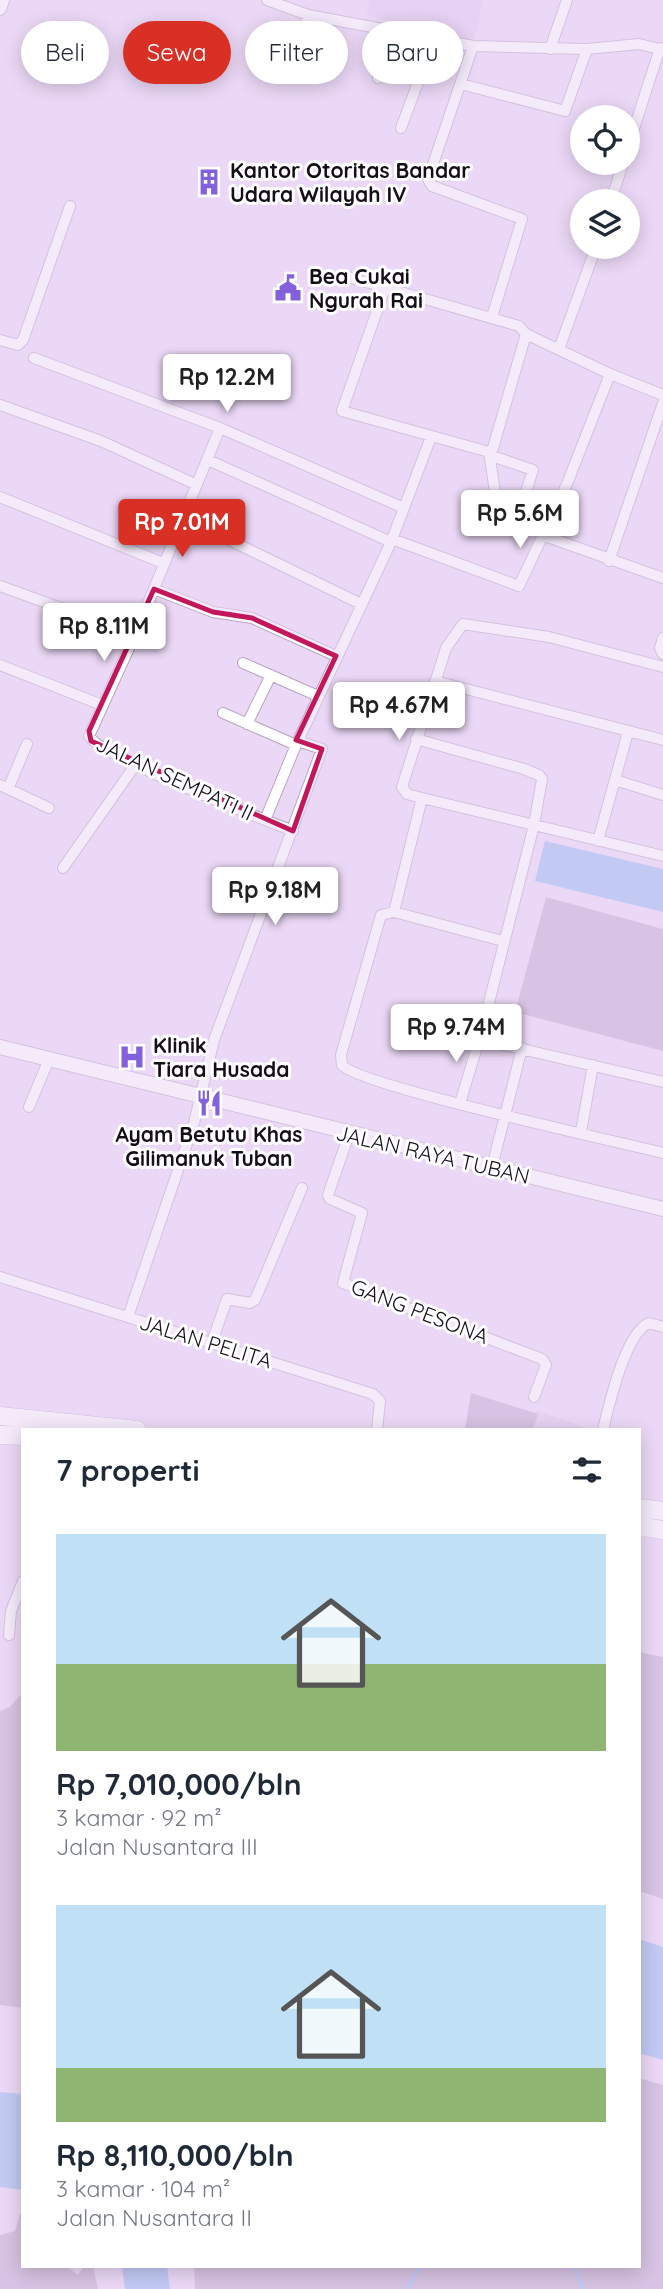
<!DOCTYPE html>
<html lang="id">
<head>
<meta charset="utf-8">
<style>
  :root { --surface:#fff; --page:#f2f2f3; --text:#1f2937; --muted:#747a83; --accent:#d93025 }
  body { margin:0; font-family:Quicksand,sans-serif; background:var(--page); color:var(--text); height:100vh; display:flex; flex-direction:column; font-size:26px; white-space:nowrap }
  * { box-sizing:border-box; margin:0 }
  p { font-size:23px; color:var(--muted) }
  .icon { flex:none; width:38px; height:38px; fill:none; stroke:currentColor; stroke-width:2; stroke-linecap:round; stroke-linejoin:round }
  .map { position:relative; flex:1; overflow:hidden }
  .drawer { position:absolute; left:21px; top:1428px; width:620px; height:840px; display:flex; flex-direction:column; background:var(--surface); border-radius:0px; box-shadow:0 4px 18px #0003 }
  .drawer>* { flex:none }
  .banner { position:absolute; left:21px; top:21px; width:621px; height:63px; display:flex; gap:14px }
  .controls { position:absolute; left:570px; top:105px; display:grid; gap:14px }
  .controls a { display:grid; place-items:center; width:70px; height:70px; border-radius:50%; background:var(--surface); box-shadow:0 4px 18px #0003; font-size:35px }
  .price { position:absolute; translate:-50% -60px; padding:0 16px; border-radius:7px; background:#fff; color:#222; font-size:23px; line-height:46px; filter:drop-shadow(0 2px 4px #0008) }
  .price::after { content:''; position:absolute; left:50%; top:42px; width:21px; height:16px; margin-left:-10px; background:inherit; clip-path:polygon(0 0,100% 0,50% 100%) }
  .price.on { background:var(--accent); color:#fff }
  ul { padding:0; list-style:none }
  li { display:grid; align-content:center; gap:14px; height:371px; padding:0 35px }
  li span { display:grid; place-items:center; height:217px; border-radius:0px; color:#555 }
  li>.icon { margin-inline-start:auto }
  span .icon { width:126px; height:126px; fill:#fffc; stroke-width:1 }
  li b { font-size:30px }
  h2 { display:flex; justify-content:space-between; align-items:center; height:84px; padding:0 35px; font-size:30px }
  .pill { padding:0 24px; border-radius:32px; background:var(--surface); box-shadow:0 4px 18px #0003; font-size:24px; line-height:63px }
  .pill.on { background:var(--accent); color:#fff }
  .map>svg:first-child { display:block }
  .built { fill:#e1c9ee }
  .green { fill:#bfa8cc }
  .water { fill:#90b7f0 }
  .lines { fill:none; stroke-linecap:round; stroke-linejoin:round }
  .stream { stroke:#90b7f0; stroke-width:3.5 }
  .minor-casing { stroke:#b7a5c2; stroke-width:12 }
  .tertiary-casing { stroke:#b7a5c2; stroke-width:14 }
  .secondary-casing { stroke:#b7a5c2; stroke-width:16 }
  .trunk-casing { stroke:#b7a5c2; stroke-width:19 }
  .minor { stroke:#fff; stroke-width:10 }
  .tertiary { stroke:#fff; stroke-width:12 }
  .secondary { stroke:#fff; stroke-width:14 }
  .trunk { stroke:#fff; stroke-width:18 }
  .marked { fill:none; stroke:#c2185b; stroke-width:5; stroke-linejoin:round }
  .labels { text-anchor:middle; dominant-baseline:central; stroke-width:6; stroke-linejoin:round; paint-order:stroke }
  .poi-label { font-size:21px; font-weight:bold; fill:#140e18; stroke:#fff; text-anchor:start }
  .street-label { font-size:21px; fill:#140e18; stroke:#fff }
</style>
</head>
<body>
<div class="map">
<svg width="663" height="2289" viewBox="0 0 663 2289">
  <rect width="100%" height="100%" fill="#ebd8f6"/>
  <path class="built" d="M370 0H483L474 41 366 15Z
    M471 1393 534 1414 535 1410 592 1430H465Z"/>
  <path class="green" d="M546 897 663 929V1051L515 1012Z
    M471 1393 538 1414 533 1429 465 1430Z
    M639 1652 663 1657V1899L639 1891Z
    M23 1692V2008L0 2005V1711L10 1707Z
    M639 2078 663 2085V2289H195L194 2266H639Z
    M20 2214 23 2216V2266H66L78 2275 84 2266H93L98 2289H0V2235L15 2231Z"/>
  <path class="water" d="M545 841 663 869V912L535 881Z
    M639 1939 663 1947V2060L639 2053Z
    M0 2092 23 2094V2190L0 2187Z
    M122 2266H167L170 2289H125Z"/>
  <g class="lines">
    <path class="stream" d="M574 2266 583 2289
      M407 2289 420 2266"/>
    <g class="minor-casing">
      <path id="minor" d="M267 0 308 15 473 46 587 49 639 44 663 50
        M473 46 428 179 432 186 522 219 492 317
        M550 49 567 0
        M289 73 308 15
        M378 78 395 31
        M461 84 565 111 587 49
        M401 128 435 37
        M628 147 660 48
        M611 201 623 163
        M345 276 519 326 526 334 610 374 663 395
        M385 288 342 411 489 452
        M0 340 18 345 23 340 70 206
        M559 349 596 247
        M34 358 220 428 404 508
        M0 405 101 441 197 485
        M220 428 135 635 89 736C99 756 263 819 293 831
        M489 452 493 448 526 334
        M489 452 496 498
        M492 456 533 470 523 501
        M208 460 391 542
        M0 497 163 563
        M182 517 361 604
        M545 536 663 578
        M392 539 519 586 567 484 610 374
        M609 561 663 403
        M0 586 135 635
        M154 589 213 612 252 618 336 656
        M663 638 660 648 663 654
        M243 663 318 696
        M0 665 102 705
        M663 667 549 637 463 624 446 648 402 787 407 794 422 798 663 856
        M435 681 663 740
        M247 724 271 675
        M416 739 524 769 539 775 542 779 534 825 481 1034 460 1103
        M298 741 391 542 431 437
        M615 780 663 795
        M0 785 49 808
        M8 789 27 744
        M265 820 296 745
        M598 841 628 732
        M63 868 136 764
        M394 912 422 798
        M503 941 394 912 381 915 341 1055 342 1065C357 1085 619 1142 663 1153
        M481 1034 487 1041 663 1082
        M29 1107 49 1059
        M581 1132 593 1065
        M349 1134 328 1195 330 1199 362 1213 343 1283 542 1359 546 1365 534 1397
        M492 1167 522 1048
        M0 1277 373 1394 380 1401 377 1430
        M128 1317 194 1123 214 1040 322 749 298 741 296 745 223 713
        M212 1342 227 1299 250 1303 255 1300 302 1188
        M603 1430C609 1405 625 1333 649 1323L663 1327
        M9 1635 11 1611 23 1581"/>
    </g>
    <g class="tertiary-casing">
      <path id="tertiary" d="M0 9 3 0"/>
    </g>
    <g class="secondary-casing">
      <path id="secondary" d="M0 1047 663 1209"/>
    </g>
    <g class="trunk-casing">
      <path id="trunk" d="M0 1416 137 1430
        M0 1435 23 1436
        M639 1508 663 1511
        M639 1526 663 1530"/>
    </g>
    <use href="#minor" class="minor"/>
    <use href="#tertiary" class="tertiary"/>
    <use href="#secondary" class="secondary"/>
    <use href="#trunk" class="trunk"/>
  </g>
  <path d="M0 0H663V2289H0ZM154 589 213 612 252 618 336 656 296 740 322 749 293 831 91 741 89 731Z" fill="#ebd8f6" fill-opacity=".55" fill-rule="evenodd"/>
  <path class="marked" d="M154 589 213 612 252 618 336 656 296 740 322 749 293 831 91 741 89 731Z"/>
  <defs>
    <g id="building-bare" transform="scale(2.1)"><path d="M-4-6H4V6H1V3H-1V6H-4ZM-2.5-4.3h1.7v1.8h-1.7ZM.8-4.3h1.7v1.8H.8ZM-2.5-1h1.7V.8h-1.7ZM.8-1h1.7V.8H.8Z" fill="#8461dc" stroke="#fff" stroke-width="2.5" paint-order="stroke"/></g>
    <g id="civic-bare" transform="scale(2.1)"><path d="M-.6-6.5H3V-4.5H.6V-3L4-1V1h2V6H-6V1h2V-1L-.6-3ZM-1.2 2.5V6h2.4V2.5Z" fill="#8461dc" stroke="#fff" stroke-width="2.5" paint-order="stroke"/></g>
    <g id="hospital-bare" transform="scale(2.1)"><path d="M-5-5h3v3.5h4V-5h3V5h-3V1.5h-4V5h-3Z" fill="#8461dc" stroke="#fff" stroke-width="2.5" paint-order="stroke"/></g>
    <g id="restaurant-bare" transform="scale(2.1)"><path d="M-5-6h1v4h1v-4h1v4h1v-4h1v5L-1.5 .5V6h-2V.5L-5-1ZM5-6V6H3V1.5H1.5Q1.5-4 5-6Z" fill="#8461dc" stroke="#fff" stroke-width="2.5" paint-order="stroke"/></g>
  </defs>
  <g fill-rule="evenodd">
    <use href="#building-bare" x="209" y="182"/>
    <use href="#civic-bare" x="288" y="288"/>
    <use href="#hospital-bare" x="132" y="1057"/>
    <use href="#restaurant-bare" x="209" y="1103"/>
  </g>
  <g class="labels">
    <g class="poi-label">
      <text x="230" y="170">Kantor Otoritas Bandar<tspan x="230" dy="24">Udara Wilayah IV</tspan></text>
      <text x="309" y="276">Bea Cukai<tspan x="309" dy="24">Ngurah Rai</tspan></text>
      <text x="153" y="1045">Klinik<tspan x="153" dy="24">Tiara Husada</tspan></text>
      <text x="209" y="1134" text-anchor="middle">Ayam Betutu Khas<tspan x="209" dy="24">Gilimanuk Tuban</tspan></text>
    </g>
    <g class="street-label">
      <text transform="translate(175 778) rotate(25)">JALAN SEMPATI II</text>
      <text transform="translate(433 1154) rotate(13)">JALAN RAYA TUBAN</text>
      <text transform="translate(420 1311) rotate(21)">GANG PESONA</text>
      <text transform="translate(206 1341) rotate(17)">JALAN PELITA</text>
    </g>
  </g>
</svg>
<div class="controls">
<a><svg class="icon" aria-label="locate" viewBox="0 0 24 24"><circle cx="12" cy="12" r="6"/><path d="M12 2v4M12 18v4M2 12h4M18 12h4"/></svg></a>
<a><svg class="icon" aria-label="layers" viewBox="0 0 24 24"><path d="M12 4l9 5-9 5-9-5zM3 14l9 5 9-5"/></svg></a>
</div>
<b class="price" style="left:227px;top:414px">Rp 12.2M</b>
<b class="price" style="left:520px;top:550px">Rp 5.6M</b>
<b class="price on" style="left:182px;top:559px">Rp 7.01M</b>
<b class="price" style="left:104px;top:663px">Rp 8.11M</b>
<b class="price" style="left:399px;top:742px">Rp 4.67M</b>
<b class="price" style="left:275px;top:927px">Rp 9.18M</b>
<b class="price" style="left:456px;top:1064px">Rp 9.74M</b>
<div class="banner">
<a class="pill">Beli</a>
<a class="pill on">Sewa</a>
<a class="pill">Filter</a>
<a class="pill">Baru</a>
</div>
<section class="drawer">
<h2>7 properti<svg class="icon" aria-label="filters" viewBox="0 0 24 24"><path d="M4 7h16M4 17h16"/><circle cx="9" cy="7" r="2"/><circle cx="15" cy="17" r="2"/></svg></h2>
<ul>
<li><span style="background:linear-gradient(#bfe0f5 60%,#8fb573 0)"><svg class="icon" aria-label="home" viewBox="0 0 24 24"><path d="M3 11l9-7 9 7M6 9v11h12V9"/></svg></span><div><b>Rp 7,010,000/bln</b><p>3 kamar · 92 m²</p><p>Jalan Nusantara III</p></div></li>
<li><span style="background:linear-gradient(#bfe0f5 75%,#8fb573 0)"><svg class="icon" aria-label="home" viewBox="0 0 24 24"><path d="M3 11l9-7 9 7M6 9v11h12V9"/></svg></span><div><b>Rp 8,110,000/bln</b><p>3 kamar · 104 m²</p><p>Jalan Nusantara II</p></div></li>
</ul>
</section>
</div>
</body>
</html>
